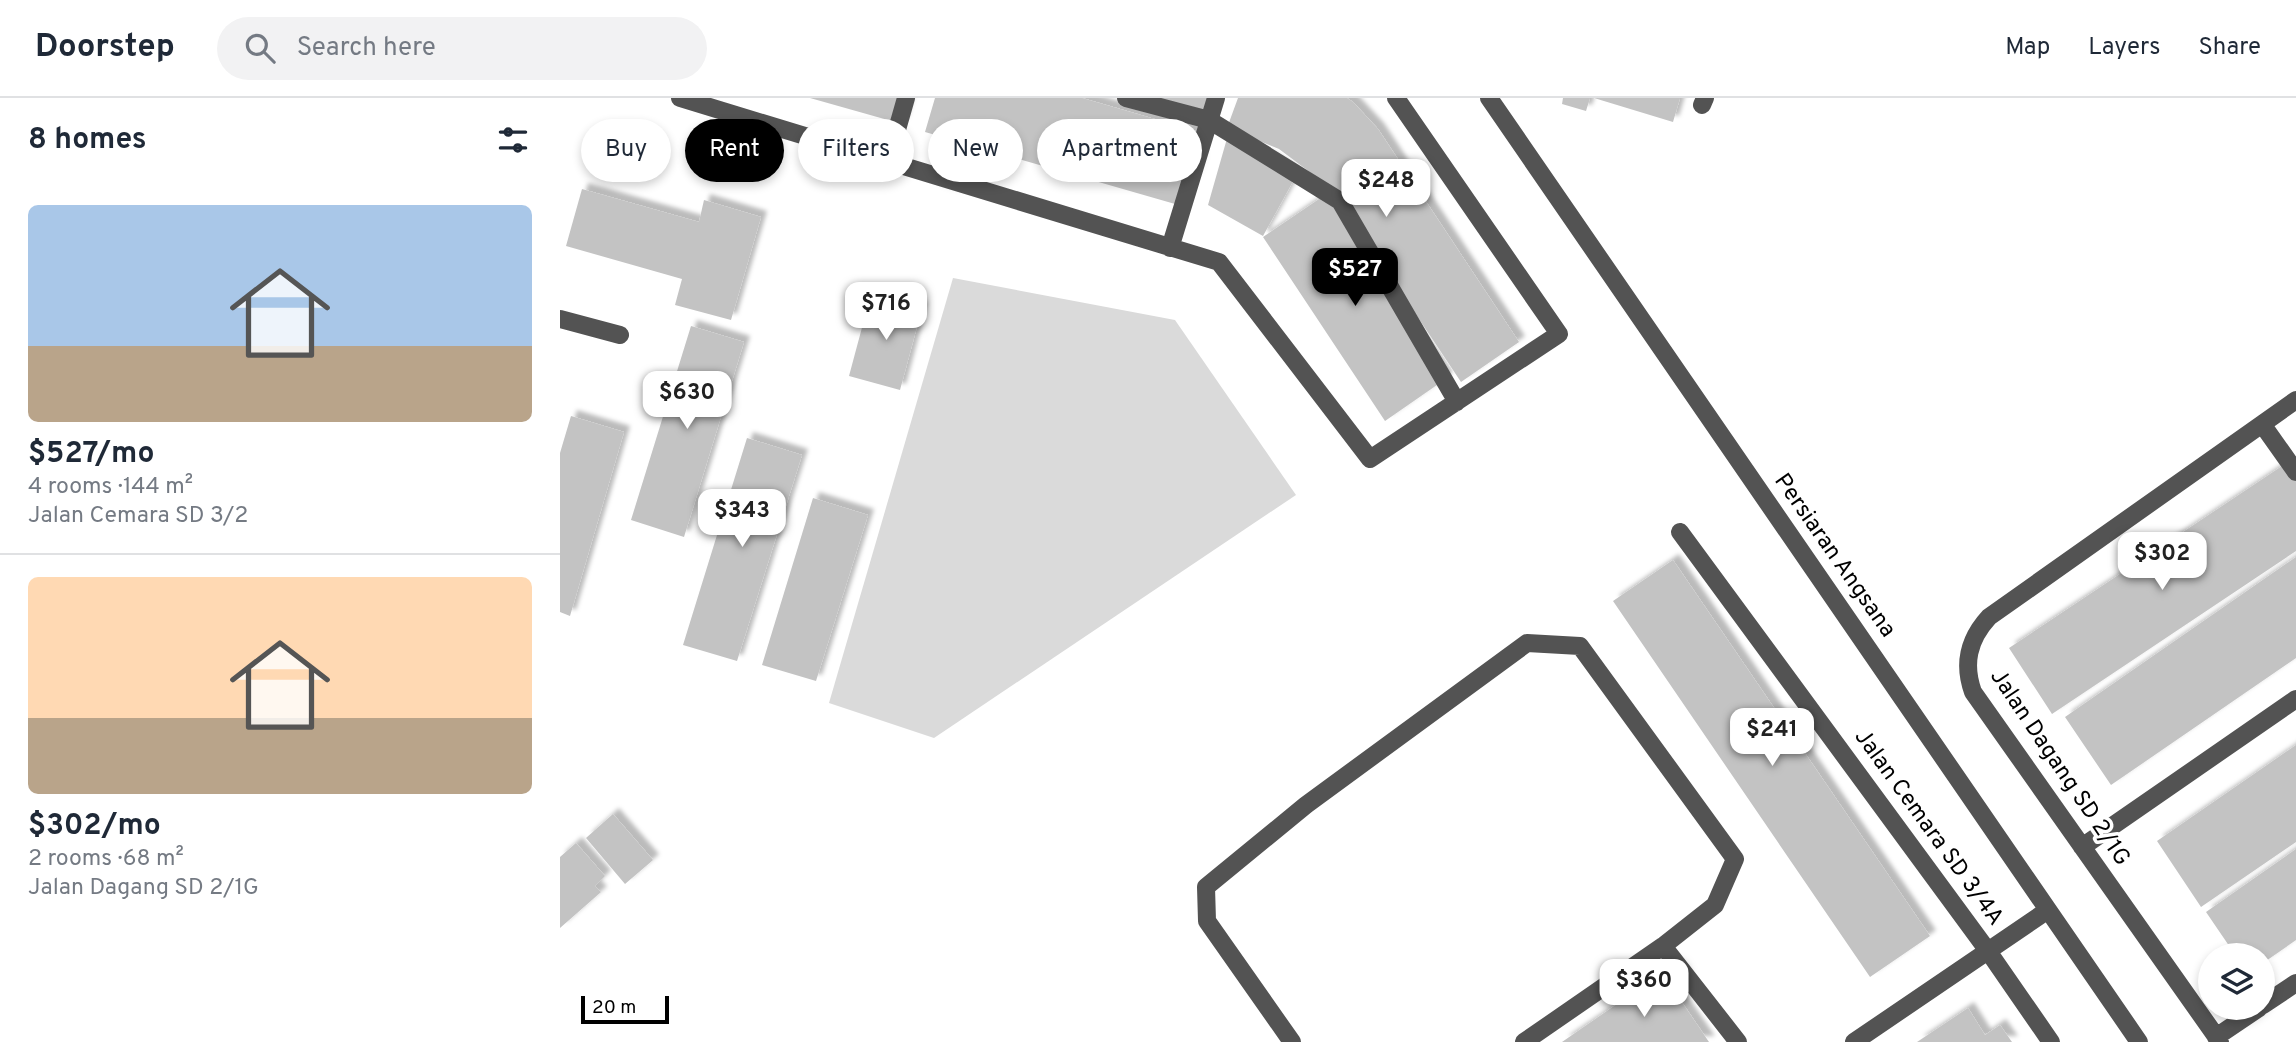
<!DOCTYPE html>
<html lang="en">
<head>
<meta charset="utf-8">
<style>
  :root { --surface:#fff; --page:#f2f2f3; --text:#1f2937; --muted:#747a83; --line:#e0e1e3; --accent:#000 }
  body { margin:0; font-family:Overpass,sans-serif; background:var(--page); color:var(--text); height:100vh; display:flex; flex-direction:column; font-size:26px; white-space:nowrap }
  * { box-sizing:border-box; margin:0 }
  p { font-size:23px; color:var(--muted) }
  .icon { flex:none; width:38px; height:38px; fill:none; stroke:currentColor; stroke-width:2; stroke-linecap:round; stroke-linejoin:round }
  .map { position:relative; flex:1; overflow:hidden }
  .panel { display:flex; flex-direction:column; background:var(--surface); width:560px }
  .panel>* { flex:none }
  .hud { position:absolute; left:21px; top:21px; width:665px; height:63px; display:flex; gap:14px }
  .buttons { position:absolute; left:1638px; top:845px; display:grid; gap:14px }
  .buttons a { display:grid; place-items:center; width:77px; height:77px; border-radius:50%; background:var(--surface); box-shadow:0 4px 10px #0003; font-size:35px }
  .scale { position:absolute; left:21px; bottom:18px; width:88px; box-sizing:border-box; padding-left:7px; border:4px solid #000; border-top:0; font-size:19px; line-height:24px; white-space:nowrap; color:#000; -webkit-text-stroke:5px #fff; paint-order:stroke }
  .price { position:absolute; translate:-50% -60px; padding:0 16px; border-radius:14px; background:#fff; color:#222; font-size:23px; line-height:46px; filter:drop-shadow(0 2px 4px #0008) }
  .price::after { content:''; position:absolute; left:50%; top:42px; width:21px; height:16px; margin-left:-10px; background:inherit; clip-path:polygon(0 0,100% 0,50% 100%) }
  .price.current { background:var(--accent); color:#fff }
  ul { padding:0; list-style:none }
  li { display:grid; align-content:center; gap:14px; height:371px; padding:0 28px }
  li+li { border-top:2px solid var(--line) }
  li span { display:grid; place-items:center; height:217px; border-radius:10px; color:#555 }
  li>.icon { margin-inline-start:auto }
  span .icon { width:126px; height:126px; fill:#fffc; stroke-width:1 }
  li b { font-size:30px }
  h2 { display:flex; justify-content:space-between; align-items:center; height:84px; padding:0 28px; font-size:30px }
  .chip { padding:0 24px; border-radius:32px; background:var(--surface); box-shadow:0 4px 10px #0003; font-size:24px; line-height:63px }
  .chip.current { background:var(--accent); color:#fff }
  header { display:flex; align-items:center; gap:42px; box-sizing:border-box; height:98px; padding:0 35px; background:var(--surface); border-bottom:2px solid var(--line) }
  header strong { font-size:33px }
  nav { display:flex; gap:38px; margin-inline-start:auto; font-size:24px }
  .search { width:490px; height:63px; background:var(--page); display:flex; align-items:center; gap:18px; box-sizing:border-box; padding:0 24px; border-radius:38px; color:var(--muted); font-size:26px }
  main { display:flex; flex:1; min-height:0 }
  .map>svg:first-child { display:block }
  .green { fill:#dadada }
  .building { fill:#c3c3c3; filter:url(#shadow) }
  .lines { fill:none; stroke-linecap:round; stroke-linejoin:round }
  .minor { stroke:#535353; stroke-width:18 }
  .labels { text-anchor:middle; dominant-baseline:central; stroke-width:7; stroke-linejoin:round; paint-order:stroke }
  .street-label { font-size:23px; fill:#000; stroke:#fff }
</style>
</head>
<body>
<header>
<strong>Doorstep</strong>
<div class="search"><svg class="icon" aria-label="search" viewBox="0 0 24 24"><circle cx="10" cy="10" r="6"/><path d="M15 15l6 6"/></svg>Search here</div>
<nav><a>Map</a><a>Layers</a><a>Share</a></nav>
</header>
<main>
<section class="panel">
<h2>8 homes<svg class="icon" aria-label="filters" viewBox="0 0 24 24"><path d="M4 7h16M4 17h16"/><circle cx="9" cy="7" r="2"/><circle cx="15" cy="17" r="2"/></svg></h2>
<ul>
<li><span style="background:linear-gradient(#a9c7e8 65%,#b9a48a 0)"><svg class="icon" aria-label="home" viewBox="0 0 24 24"><path d="M3 11l9-7 9 7M6 9v11h12V9"/></svg></span><div><b>$527/mo</b><p>4 rooms · 144 m²</p><p>Jalan Cemara SD 3/2</p></div></li>
<li><span style="background:linear-gradient(#ffd9b3 65%,#b9a48a 0)"><svg class="icon" aria-label="home" viewBox="0 0 24 24"><path d="M3 11l9-7 9 7M6 9v11h12V9"/></svg></span><div><b>$302/mo</b><p>2 rooms · 68 m²</p><p>Jalan Dagang SD 2/1G</p></div></li>
</ul>
</section>
<div class="map">
<svg width="1736" height="944" viewBox="0 0 1736 944">
  <defs>
    <filter id="shadow"><feDropShadow dx="6" dy="-6" stdDeviation="2" flood-color="#0004"/></filter>
  </defs>
  <rect width="100%" height="100%" fill="#fff"/>
  <path class="green" d="M393 180 615 222 736 397 374 640 269 605Z"/>
  <path class="building" d="M250 0H349L342 26Z
    M375 0H522L643 35 622 108 365 34Z
    M560 0H653L646 25Z
    M678 0H787L793 4 818 31 959 244 901 284 779 101 763 84 719 51 667 30Z
    M1003 0H1030L1026 13 1002 6Z
    M1034 0H1120L1113 24Z
    M668 37 737 76 703 138 648 107Z
    M22 91 139 124 144 102 201 119 171 222 115 207 122 181 6 148Z
    M765 97 887 280 825 323 703 139Z
    M311 196 362 210 340 292 289 278Z
    M131 228 184 244 124 439 71 422Z
    M11 318 64 334 10 518 0 514V355Z
    M187 340 242 357 177 563 123 547Z
    M1725 366 1736 382V453L1492 616 1449 550Z
    M253 400 308 417 256 583 202 567Z
    M1736 459V560L1551 687 1505 619Z
    M1113 462 1370 838 1310 879 1053 503Z
    M1736 647V744L1641 809 1597 743Z
    M53 716 93 762 65 786 26 740Z
    M16 745 45 778 35 788 41 794 0 830V759Z
    M1736 751V842L1703 865V858H1676L1646 814Z
    M1102 875 1149 944H1002Z
    M1408 910 1425 937 1440 927 1452 944H1357Z"/>
  <g class="lines">
    <path class="minor" d="M120 0 659 164 810 361 999 236 836 0
      M566 0 649 22 780 103 897 304
      M929 0 1579 944
      M1142 7 1145 0
      M328 63 346 0
      M610 150 656 0
      M0 221 60 237
      M1702 326 1736 374
      M1120 434 1428 853 1491 944
      M1522 749 1736 601
      M1703 907 1736 885
      M1656 939 1699 910
      M732 944 647 823 646 789 746 707 967 545 1020 548 1175 761 1155 807 1103 848
      M964 944 1103 848 1178 944
      M1294 944 1488 812
      M1660 944 1413 594C1403 566 1408 542 1429 519L1736 302"/>
  </g>
  <g class="labels">
    <g class="street-label">
      <text transform="translate(1274 458) rotate(55)">Persiaran Angsana</text>
      <text transform="translate(1499 670) rotate(56)">Jalan Dagang SD 2/1G</text>
      <text transform="translate(1368 730) rotate(54)">Jalan Cemara SD 3/4A</text>
    </g>
  </g>
</svg>
<div class="buttons">
<a><svg class="icon" aria-label="layers" viewBox="0 0 24 24"><path d="M12 4l9 5-9 5-9-5zM3 14l9 5 9-5"/></svg></a>
</div>
<div class="scale">20 m</div>
<b class="price" style="left:826px;top:121px">$248</b>
<b class="price current" style="left:795px;top:210px">$527</b>
<b class="price" style="left:326px;top:244px">$716</b>
<b class="price" style="left:127px;top:333px">$630</b>
<b class="price" style="left:182px;top:451px">$343</b>
<b class="price" style="left:1602px;top:494px">$302</b>
<b class="price" style="left:1212px;top:670px">$241</b>
<b class="price" style="left:1084px;top:921px">$360</b>
<div class="hud">
<a class="chip">Buy</a>
<a class="chip current">Rent</a>
<a class="chip">Filters</a>
<a class="chip">New</a>
<a class="chip">Apartment</a>
</div>
</div>
</main>
</body>
</html>
